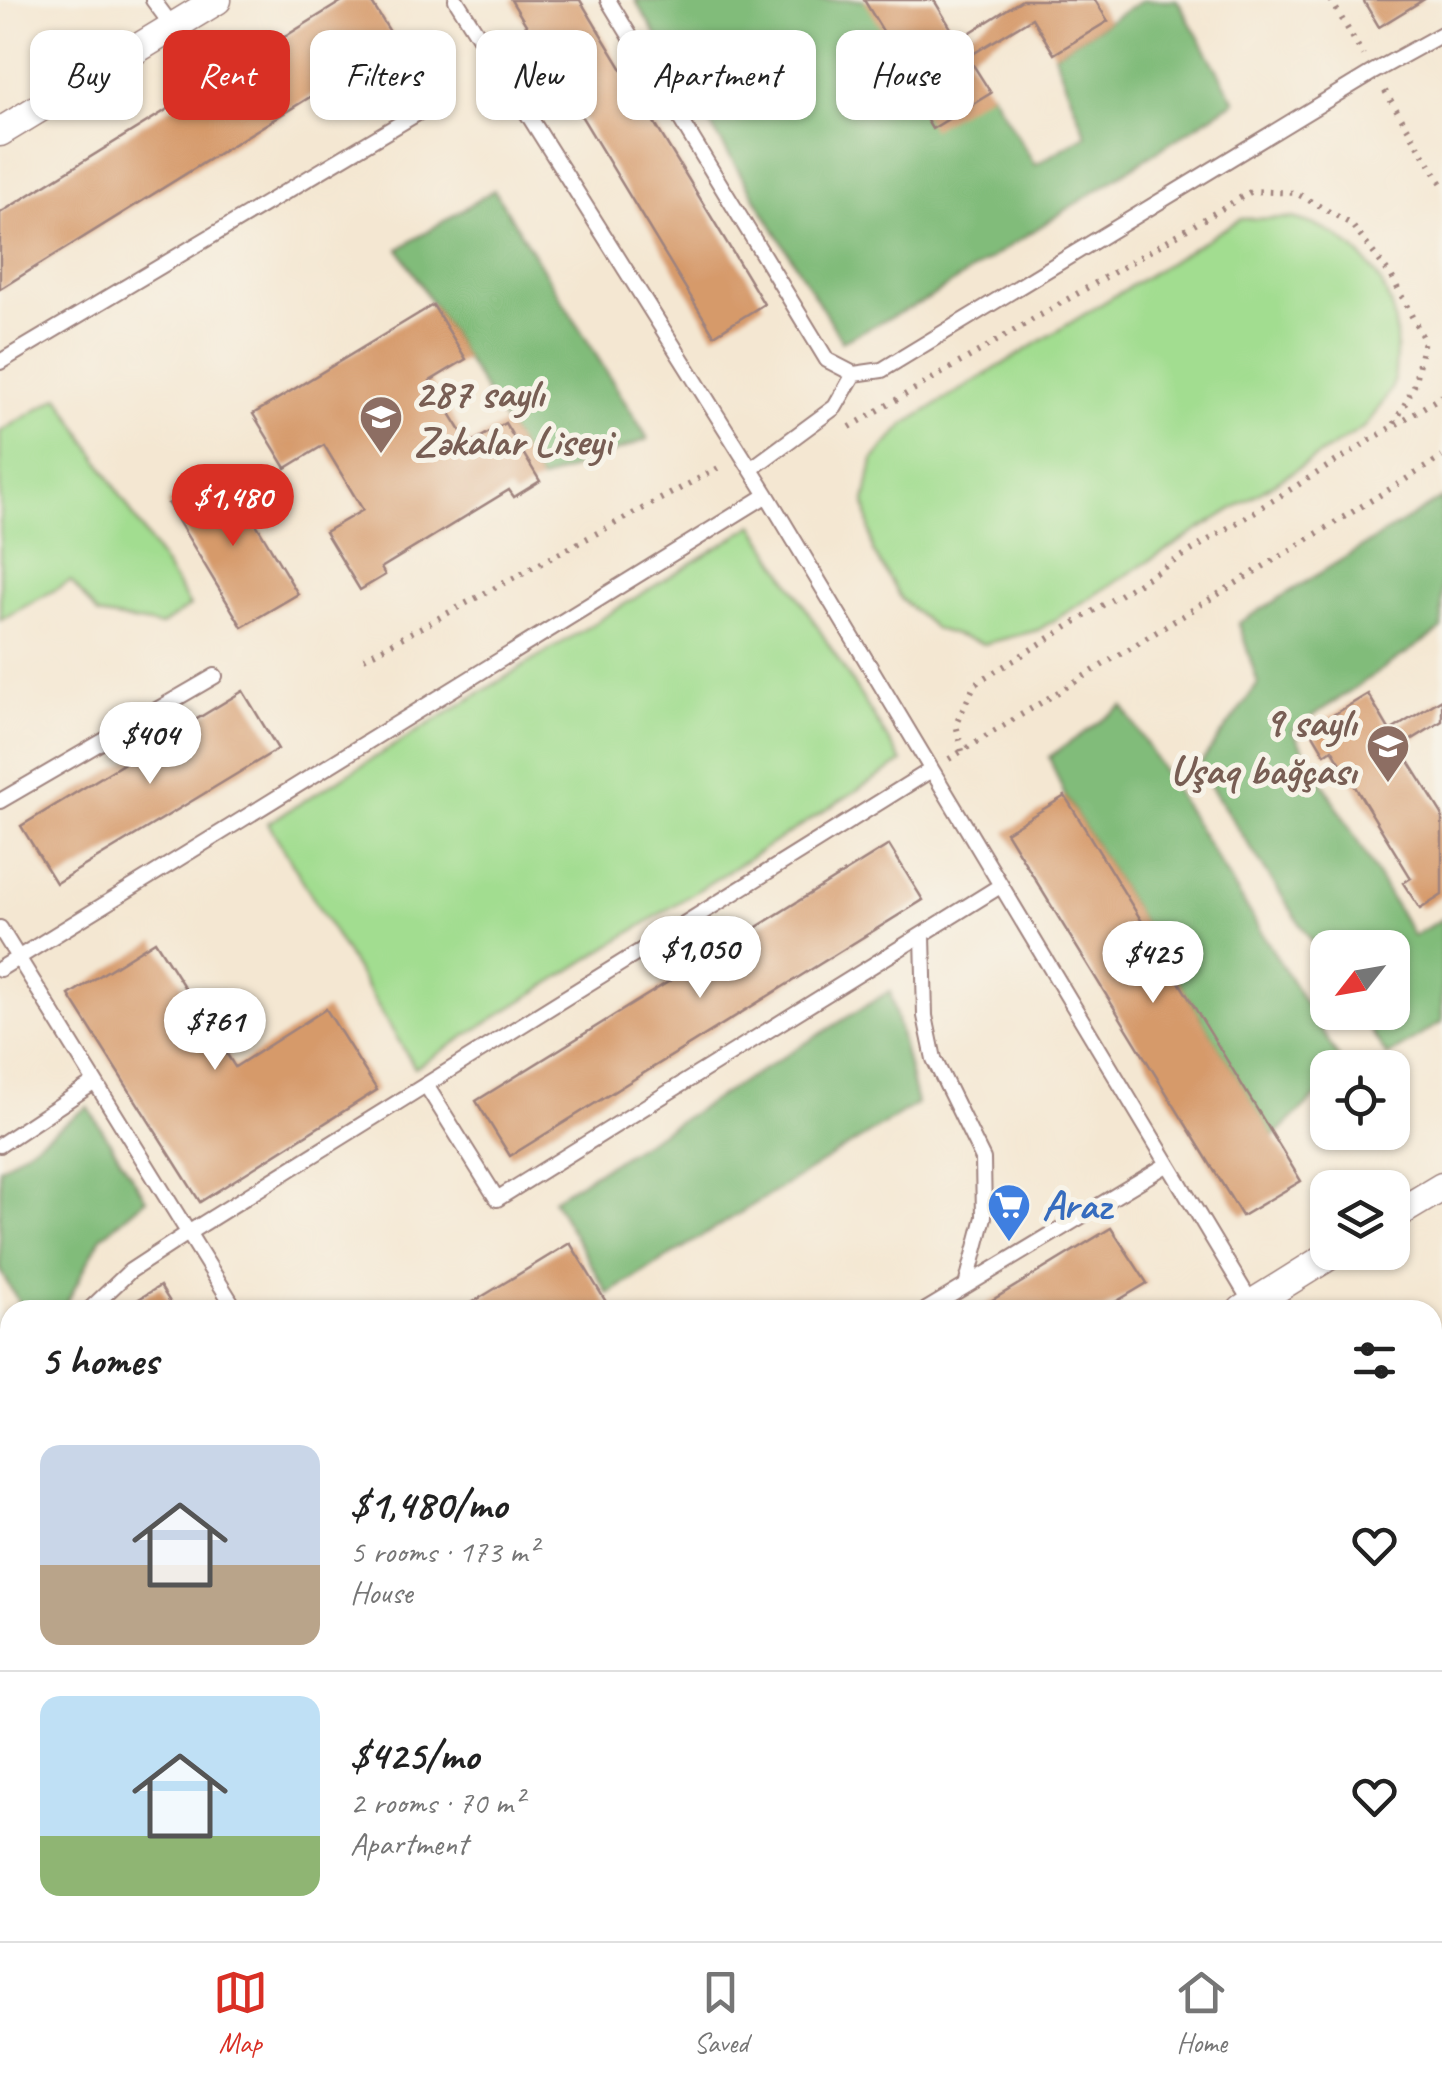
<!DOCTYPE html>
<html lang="en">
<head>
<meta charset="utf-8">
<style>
  :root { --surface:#fff; --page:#f2f2f2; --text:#222; --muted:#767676; --line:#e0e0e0; --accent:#d93025 }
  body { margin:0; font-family:Caveat,sans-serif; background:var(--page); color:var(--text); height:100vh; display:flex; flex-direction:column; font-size:38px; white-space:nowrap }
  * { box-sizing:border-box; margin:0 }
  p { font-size:32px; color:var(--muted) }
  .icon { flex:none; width:55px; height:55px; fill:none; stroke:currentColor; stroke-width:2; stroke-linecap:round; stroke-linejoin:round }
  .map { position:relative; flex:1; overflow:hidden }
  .side { position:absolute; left:0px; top:1300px; width:1442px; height:642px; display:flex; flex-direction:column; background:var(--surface); border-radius:30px 30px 0 0; box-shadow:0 2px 8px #0004 }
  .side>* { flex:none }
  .banner { position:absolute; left:30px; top:30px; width:1382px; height:90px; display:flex; gap:20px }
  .needle { width:65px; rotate:239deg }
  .controls { position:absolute; left:1310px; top:930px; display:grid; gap:20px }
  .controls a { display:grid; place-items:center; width:100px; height:100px; border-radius:20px; background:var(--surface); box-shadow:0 2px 8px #0004; font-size:50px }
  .price { position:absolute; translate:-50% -85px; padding:0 22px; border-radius:35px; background:#fff; color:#222; font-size:32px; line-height:65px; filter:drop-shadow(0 2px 5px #0008) }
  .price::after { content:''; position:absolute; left:50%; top:60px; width:30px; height:22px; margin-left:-15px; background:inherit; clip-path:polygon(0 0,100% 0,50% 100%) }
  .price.selected { background:var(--accent); color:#fff }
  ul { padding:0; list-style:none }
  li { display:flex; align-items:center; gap:30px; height:250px; padding:0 40px }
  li+li { border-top:2px solid var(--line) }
  li span { display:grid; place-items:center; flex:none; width:280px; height:200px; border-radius:20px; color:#555 }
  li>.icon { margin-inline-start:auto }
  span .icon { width:120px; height:120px; fill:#fffc; stroke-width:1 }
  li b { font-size:42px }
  h2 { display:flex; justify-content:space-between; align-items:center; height:120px; padding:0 40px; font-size:42px }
  .chip { padding:0 35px; border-radius:20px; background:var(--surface); box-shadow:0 2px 8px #0004; font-size:35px; line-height:90px }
  .chip.selected { background:var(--accent); color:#fff }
  .tabs { display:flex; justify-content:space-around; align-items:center; height:140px; border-top:2px solid var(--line); background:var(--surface); font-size:28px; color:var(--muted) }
  .tabs a { display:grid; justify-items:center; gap:5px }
  .tabs .selected { color:var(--accent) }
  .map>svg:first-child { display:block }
  .green { fill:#a2dd90; stroke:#767e5e; stroke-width:2.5 }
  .forest { fill:#81bc7a; stroke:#666e52; stroke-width:2.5 }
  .building { fill:#d69a6b }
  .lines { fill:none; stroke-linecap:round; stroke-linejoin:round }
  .service-casing { stroke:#9f837e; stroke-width:18 }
  .minor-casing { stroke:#9f837e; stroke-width:31 }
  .path { stroke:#9f837e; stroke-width:6; stroke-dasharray:2.5 8; stroke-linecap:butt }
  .service { stroke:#fff; stroke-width:14 }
  .minor { stroke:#fff; stroke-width:28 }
  .labels { text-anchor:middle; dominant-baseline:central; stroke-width:10; stroke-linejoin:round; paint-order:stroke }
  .education-label { font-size:42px; font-weight:bold; fill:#785e54; stroke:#f7f3e8; text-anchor:start }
  .shop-label { font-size:42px; font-weight:bold; fill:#366cbe; stroke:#f7f3e8; text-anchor:start }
</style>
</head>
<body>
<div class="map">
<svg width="1442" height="1941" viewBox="0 0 1442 1941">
  <rect width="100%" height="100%" fill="#f7f3e8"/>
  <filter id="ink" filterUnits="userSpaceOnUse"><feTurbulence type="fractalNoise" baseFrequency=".01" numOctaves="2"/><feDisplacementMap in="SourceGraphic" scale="20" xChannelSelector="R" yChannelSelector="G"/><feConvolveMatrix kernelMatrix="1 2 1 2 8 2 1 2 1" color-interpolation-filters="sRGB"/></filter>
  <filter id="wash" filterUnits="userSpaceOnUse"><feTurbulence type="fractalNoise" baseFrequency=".0048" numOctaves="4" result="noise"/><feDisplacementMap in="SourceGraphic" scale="40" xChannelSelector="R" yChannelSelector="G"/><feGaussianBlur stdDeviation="2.25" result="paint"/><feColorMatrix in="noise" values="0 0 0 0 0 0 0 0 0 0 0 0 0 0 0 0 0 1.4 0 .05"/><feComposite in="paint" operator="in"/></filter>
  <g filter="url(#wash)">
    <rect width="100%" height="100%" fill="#f4e7d2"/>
    <path class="green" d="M1292 218C1357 233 1401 288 1396 355 1395 365 1396 378 1392 387 1386 400 1374 414 1366 426L1038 630 984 644 935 629 901 599 873 551 865 502 873 460 905 424 1240 219Z
      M59 397 190 606 161 626 98 615 71 581 0 620V432Z
      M754 525 902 762 415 1068 268 823Z"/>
    <path class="forest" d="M635 0H864L991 93 1035 165 1086 135 1054 54 1143 0H1177L1235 101 926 300 842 341Z
      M494 190 648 439 540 481 399 249Z
      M1442 498V629L1292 730 1413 936 1442 919V1022L1387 1056 1359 1013 1392 1012V948H1328L1327 965 1198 767 1258 684 1239 623Z
      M1123 706 1344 1067 1328 1068 1327 1086 1273 1137 1065 796 1049 757Z
      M890 991 917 1104 608 1294 553 1199Z
      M88 1107 146 1199 101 1237 63 1310H23L0 1270V1168Z
      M86 1932H189V1933L175 1941H72Z"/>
    <g id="blocks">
      <path class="building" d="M344 0H370L397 43 0 289V213Z
        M511 0H580L764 304 714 335Z
        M864 0H934L958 40 1022 0H1095L1108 21 1054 54 1032 18 968 57 991 93 932 129 916 102 923 97Z
        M1363 0H1423L1379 27Z
        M433 305 466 359 430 381 469 444 505 423 540 481 514 497 509 490 381 568 385 575 360 590 325 532 363 510 324 445 286 468 253 414Z
        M224 470 298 594 242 627 168 504Z
        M243 691 278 749 56 883 21 826Z
        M1368 694 1390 731 1442 699V721L1400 747 1442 814V895L1420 909 1403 883 1411 878 1332 749 1325 754 1310 729Z
        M1065 796 1301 1181 1242 1216 1006 832Z
        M889 845 923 900 510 1156 476 1101Z
        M155 941 235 1067 326 1009 377 1090 200 1202 69 995Z
        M1111 1228 1147 1283 1102 1310H976Z
        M570 1243 611 1310H460Z
        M160 1286 175 1310H121Z
        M10 1694V1790L0 1774V1700Z
        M10 1901V1932H86L72 1941H0V1907Z
        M394 1932H514L500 1941H380Z
        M848 1932H923L928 1941H853Z
        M1117 1932H1251L1237 1941H1122Z
        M1342 1932H1427L1432 1941H1347Z"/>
    </g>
  </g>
  <g filter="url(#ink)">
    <use href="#blocks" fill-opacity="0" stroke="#9f837e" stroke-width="2.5"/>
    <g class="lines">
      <g class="service-casing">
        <path id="service" d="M153 0 173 27
          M456 0 767 495 1252 1304
          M608 0 827 360 854 374 882 370 1373 72 1442 34
          M0 362 433 104
          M751 469 835 407 854 374
          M0 801 215 676
          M0 928 236 1310
          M923 935 925 1016 934 1059 983 1159 984 1217 966 1286
          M0 969 767 495
          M426 1085 497 1199 1000 886
          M0 1145 95 1082
          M89 1310 130 1271 188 1233 931 770
          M926 1310 1168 1164
          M0 1351 10 1358
          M0 1441 10 1451
          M0 1559 10 1529
          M0 1837 10 1830
          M1432 1872 1442 1888
          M784 1932 789 1941
          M570 1941 583 1932"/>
      </g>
      <g class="minor-casing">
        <path id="minor" d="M0 132 217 0
          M1392 1217 1442 1187
          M1242 1310 1335 1252
          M226 1941 240 1932"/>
      </g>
      <path class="path" d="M1331 0 1363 55
        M1385 91 1442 184
        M850 427 1252 191 1296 193 1351 224 1392 277 1424 340 1414 386 1394 425
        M364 658 724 465
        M962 751 956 724 975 684 1442 396
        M949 759 1442 457"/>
      <use href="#service" class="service"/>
      <use href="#minor" class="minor"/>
    </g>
  </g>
  <defs>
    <g id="school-pin" transform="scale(2.25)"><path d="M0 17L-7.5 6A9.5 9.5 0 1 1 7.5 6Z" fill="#8d6e63" stroke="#f7f3e8"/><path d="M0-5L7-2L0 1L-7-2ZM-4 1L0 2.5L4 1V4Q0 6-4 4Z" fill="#fff"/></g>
    <g id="supermarket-pin" transform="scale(2.25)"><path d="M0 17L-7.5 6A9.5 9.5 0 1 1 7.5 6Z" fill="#3f7fe0" stroke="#f7f3e8"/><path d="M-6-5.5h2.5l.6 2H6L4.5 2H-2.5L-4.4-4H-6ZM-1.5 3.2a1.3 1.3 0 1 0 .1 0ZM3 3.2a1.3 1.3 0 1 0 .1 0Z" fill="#fff"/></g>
  </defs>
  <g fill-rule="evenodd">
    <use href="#school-pin" x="381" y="417"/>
    <use href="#school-pin" x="1388" y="746"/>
    <use href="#supermarket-pin" x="1009" y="1205"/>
  </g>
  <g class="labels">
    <g class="education-label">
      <text x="414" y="393">287 saylı<tspan x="414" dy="48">Zəkalar Liseyi</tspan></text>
      <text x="1356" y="722" text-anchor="end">9 saylı<tspan x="1356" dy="48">Uşaq bağçası</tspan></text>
    </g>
    <g class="shop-label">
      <text x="1042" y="1205">Araz</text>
    </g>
  </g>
</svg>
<div class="controls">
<a><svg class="needle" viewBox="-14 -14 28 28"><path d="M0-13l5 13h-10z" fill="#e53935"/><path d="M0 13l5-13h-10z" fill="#767676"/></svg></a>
<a><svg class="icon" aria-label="locate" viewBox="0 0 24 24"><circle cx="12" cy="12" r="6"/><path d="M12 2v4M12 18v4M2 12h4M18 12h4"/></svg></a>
<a><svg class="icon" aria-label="layers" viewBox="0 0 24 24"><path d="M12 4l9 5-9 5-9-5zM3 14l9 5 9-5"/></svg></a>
</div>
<b class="price selected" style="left:233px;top:549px">$1,480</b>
<b class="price" style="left:150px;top:787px">$404</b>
<b class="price" style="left:700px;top:1001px">$1,050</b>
<b class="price" style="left:1153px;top:1006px">$425</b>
<b class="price" style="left:215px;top:1073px">$761</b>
<div class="banner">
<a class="chip">Buy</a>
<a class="chip selected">Rent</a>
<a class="chip">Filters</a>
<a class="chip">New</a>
<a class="chip">Apartment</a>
<a class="chip">House</a>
</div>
<section class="side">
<h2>5 homes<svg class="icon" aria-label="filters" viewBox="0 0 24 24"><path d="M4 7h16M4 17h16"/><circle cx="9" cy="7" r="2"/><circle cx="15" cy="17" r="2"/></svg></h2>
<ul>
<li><span style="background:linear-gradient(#c9d6e8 60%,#b9a48a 0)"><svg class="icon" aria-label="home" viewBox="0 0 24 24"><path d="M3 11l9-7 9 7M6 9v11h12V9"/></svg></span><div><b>$1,480/mo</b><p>5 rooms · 173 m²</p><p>House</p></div><svg class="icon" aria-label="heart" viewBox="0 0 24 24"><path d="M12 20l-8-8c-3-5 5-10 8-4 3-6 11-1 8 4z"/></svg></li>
<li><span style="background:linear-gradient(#bfe0f5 70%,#8fb573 0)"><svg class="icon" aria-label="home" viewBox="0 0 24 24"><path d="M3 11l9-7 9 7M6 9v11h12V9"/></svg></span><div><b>$425/mo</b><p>2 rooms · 70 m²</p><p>Apartment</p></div><svg class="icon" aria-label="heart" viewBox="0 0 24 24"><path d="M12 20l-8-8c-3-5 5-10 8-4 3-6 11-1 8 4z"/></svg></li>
</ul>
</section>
</div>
<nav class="tabs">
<a class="selected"><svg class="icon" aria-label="map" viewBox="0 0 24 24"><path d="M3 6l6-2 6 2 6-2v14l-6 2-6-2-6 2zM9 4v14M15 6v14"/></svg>Map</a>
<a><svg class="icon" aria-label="saved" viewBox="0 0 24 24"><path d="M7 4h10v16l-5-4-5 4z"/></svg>Saved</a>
<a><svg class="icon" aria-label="home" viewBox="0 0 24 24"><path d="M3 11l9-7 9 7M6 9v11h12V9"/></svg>Home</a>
</nav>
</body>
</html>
